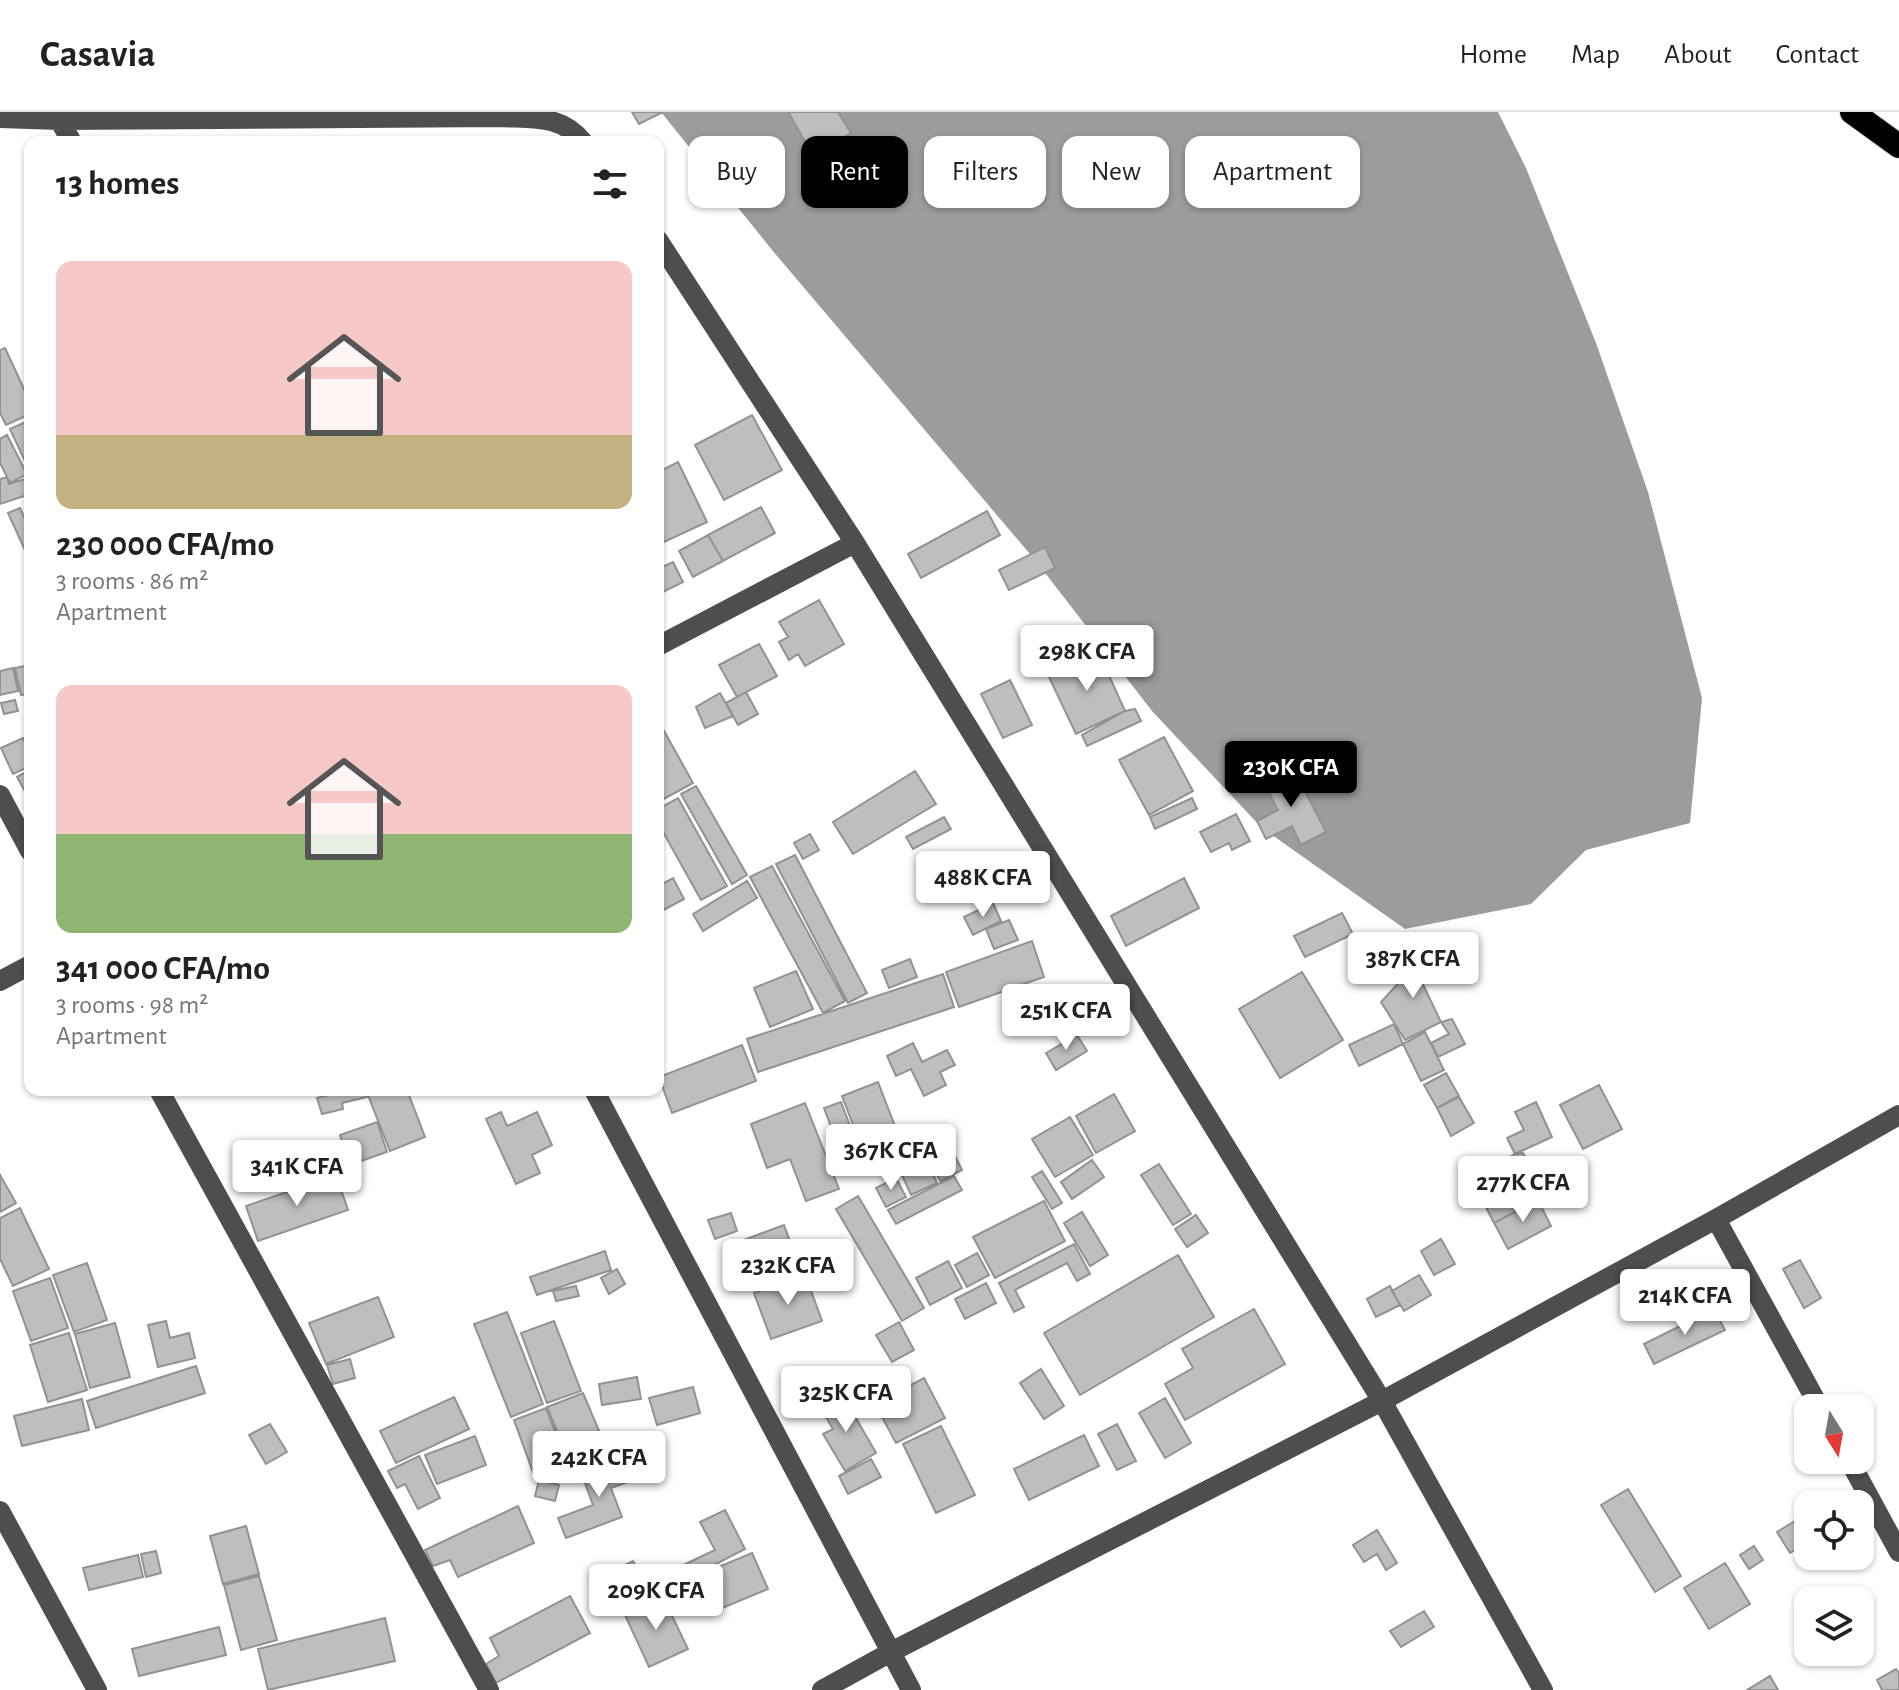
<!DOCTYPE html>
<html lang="en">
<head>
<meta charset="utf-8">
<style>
  :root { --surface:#fff; --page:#f2f2f2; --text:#222; --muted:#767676; --line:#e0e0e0; --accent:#000 }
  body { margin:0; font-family:"Alegreya Sans",sans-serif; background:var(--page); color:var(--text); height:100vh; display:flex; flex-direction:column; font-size:30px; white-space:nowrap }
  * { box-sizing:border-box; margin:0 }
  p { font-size:26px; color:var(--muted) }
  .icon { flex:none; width:44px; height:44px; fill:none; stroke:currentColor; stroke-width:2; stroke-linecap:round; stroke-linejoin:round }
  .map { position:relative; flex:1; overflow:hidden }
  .drawer { position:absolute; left:24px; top:24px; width:640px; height:960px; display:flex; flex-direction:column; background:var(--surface); border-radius:16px; box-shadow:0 2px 6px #0004 }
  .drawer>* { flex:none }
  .banner { position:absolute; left:688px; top:24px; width:760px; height:72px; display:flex; gap:16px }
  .needle { width:52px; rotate:169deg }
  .fabs { position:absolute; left:1794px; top:1282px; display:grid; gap:16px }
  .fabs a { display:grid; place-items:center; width:80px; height:80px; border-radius:16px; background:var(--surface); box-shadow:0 2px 6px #0004; font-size:40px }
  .price { position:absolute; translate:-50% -68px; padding:0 18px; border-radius:8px; background:#fff; color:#222; font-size:26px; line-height:52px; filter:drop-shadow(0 2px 4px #0008) }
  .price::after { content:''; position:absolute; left:50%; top:48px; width:24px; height:18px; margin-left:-12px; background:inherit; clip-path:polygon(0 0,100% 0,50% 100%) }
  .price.active { background:var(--accent); color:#fff }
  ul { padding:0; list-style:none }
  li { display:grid; align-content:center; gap:16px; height:424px; padding:0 32px }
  li span { display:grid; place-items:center; height:248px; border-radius:16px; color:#555 }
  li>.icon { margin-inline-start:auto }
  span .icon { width:144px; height:144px; fill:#fffc; stroke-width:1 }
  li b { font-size:34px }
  h2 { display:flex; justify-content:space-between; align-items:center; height:96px; padding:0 32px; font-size:34px }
  .chip { padding:0 28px; border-radius:16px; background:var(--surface); box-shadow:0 2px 6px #0004; font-size:28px; line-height:72px }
  .chip.active { background:var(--accent); color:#fff }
  header { display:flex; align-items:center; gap:48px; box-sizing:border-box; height:112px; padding:0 40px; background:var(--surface); border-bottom:2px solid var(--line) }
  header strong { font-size:38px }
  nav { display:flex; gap:44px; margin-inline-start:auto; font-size:28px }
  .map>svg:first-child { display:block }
  .water { fill:#9c9c9c }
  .building { fill:#bebebe; stroke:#929292; stroke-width:2 }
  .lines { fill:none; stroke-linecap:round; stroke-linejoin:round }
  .highway-casing { stroke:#dbdbdb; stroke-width:26 }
  .minor { stroke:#4e4e4e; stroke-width:20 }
  .highway { stroke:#000; stroke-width:24 }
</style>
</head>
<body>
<header>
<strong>Casavia</strong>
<nav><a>Home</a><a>Map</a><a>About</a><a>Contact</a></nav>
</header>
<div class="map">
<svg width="1899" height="1578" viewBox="0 0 1899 1578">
  <rect width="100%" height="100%" fill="#fff"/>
  <path class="water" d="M661 0H1498L1526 56 1596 231 1648 380 1702 586 1690 711 1586 738 1531 792 1405 817 1261 715 1152 599 1035 448 772 138Z"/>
  <path class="building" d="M632 0H663L639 12Z
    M788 0H838L851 21 813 43Z
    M5 236 30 290V302L6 313 0 301V238Z
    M752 303 782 358 724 388 695 333Z
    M30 308V360L10 317Z
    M7 323 27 362 10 371 0 351V327Z
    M678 350 707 410 664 430 658 418V360Z
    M7 365 9 372 25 367 30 382 0 392V367Z
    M761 395 775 421 723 449 708 423Z
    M20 396 30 417V449L8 401Z
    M987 399 1000 423 921 466 908 442Z
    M708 423 723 449 693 465 679 439Z
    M1045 435 1055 456 1009 478 999 458Z
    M673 450 683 470 661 481 658 475V457Z
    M819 488 844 532 805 554 798 542 789 548 779 530 788 525 779 510Z
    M759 532 777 564 737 585 719 553Z
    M1098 539 1125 599 1076 622 1048 563Z
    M30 553V582L21 583 15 556Z
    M13 556 18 579 0 583V559Z
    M1010 568 1032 613 1003 626 981 582Z
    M746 580 758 602 738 613 726 591Z
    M720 581 733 604 705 616 696 595Z
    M15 588 18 599 4 602 1 591Z
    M1135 597 1141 609 1087 634 1082 623 1125 599Z
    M658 608 693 671 660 689 658 684Z
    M1164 625 1193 679 1149 703 1119 648Z
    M23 626 30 642V654L13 662 1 636Z
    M1292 654 1326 720 1301 733 1292 714 1266 727 1257 709 1278 698 1263 669Z
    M30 658V681L27 683 17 665Z
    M915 659 936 692 853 742 833 710Z
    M696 674 747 763 732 772 681 682Z
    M678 686 727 774 701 788 658 711V697Z
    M1192 686 1197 697 1155 717 1150 705Z
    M1236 702 1250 729 1232 738 1229 731 1211 740 1200 720Z
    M944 705 951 717 913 737 906 725Z
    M810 722 819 738 803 747 794 731Z
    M795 743 867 881 848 891 776 752Z
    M772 754 845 889 823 901 750 765Z
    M673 766 684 787 658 801V774Z
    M1184 766 1199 796 1126 834 1111 804Z
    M747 769 757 786 703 819 693 802Z
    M993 791 1001 809 973 823 964 805Z
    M1342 801 1353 822 1305 845 1294 824Z
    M1009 808 1018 828 994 837 986 817Z
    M1032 829 1044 865 959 895 946 860Z
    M1437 829 1445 844 1416 858 1441 910 1405 928 1381 890Z
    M910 847 917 865 889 876 882 858Z
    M796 859 813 897 770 915 754 876Z
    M1302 860 1343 928 1280 966 1239 897Z
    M943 862 954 895 758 960 747 927Z
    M1050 876 1059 894 1012 916 1003 898Z
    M1452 907 1465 932 1438 945 1431 931 1449 922 1441 910Z
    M1394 912 1403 932 1359 954 1349 933Z
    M1425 920 1444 958 1421 969 1403 932Z
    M1077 923 1087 939 1056 958 1046 941Z
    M913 931 922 950 947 938 955 953 940 960 946 973 924 984 911 957 896 964 887 944Z
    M742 933 756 969 672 1001 659 965Z
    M1446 961 1459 984 1437 996 1424 973Z
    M878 970 898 1022 862 1036 842 984Z
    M1599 973 1622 1017 1583 1037 1560 993Z
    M349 978H365L367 985 342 991 343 997 322 1002 317 986Z
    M366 978H407L425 1025 390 1039Z
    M1114 982 1135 1019 1096 1041 1076 1004Z
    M1459 985 1474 1011 1451 1024 1437 996Z
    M841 990 855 1027 838 1033 824 996Z
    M1536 990 1552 1025 1515 1042 1507 1026 1524 1018 1515 1000Z
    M805 991 839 1077 806 1089 790 1047 767 1056 751 1012Z
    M501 1000 507 1014 537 1000 552 1033 532 1043 540 1061 516 1072 486 1007Z
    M1070 1005 1093 1043 1055 1065 1032 1027Z
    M377 1010 387 1040 350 1053 340 1023Z
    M952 1038 962 1058 940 1069 930 1048Z
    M1523 1041 1546 1084 1494 1111 1472 1068 1515 1042Z
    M1092 1048 1104 1065 1072 1087 1061 1070Z
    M928 1050 937 1071 911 1083 901 1061Z
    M1159 1052 1191 1102 1173 1113 1141 1063Z
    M1042 1059 1062 1091 1052 1097 1032 1065Z
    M0 1063 16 1091 0 1100Z
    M336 1063 348 1098 258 1129 246 1094Z
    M954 1064 962 1078 896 1112 888 1098Z
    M896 1066 906 1085 886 1095 876 1076Z
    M858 1084 924 1196 902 1209 836 1097Z
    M1538 1088 1551 1114 1508 1137 1494 1111Z
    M1044 1089 1065 1129 995 1166 973 1125Z
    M20 1096 49 1157 13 1174 0 1147V1106Z
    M1082 1100 1108 1143 1090 1154 1064 1111Z
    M731 1101 737 1119 715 1127 708 1108Z
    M1196 1103 1208 1121 1187 1135 1175 1117Z
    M784 1113 800 1157 758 1172 741 1129Z
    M1441 1127 1455 1152 1434 1163 1421 1139Z
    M1074 1132 1090 1162 1077 1169 1067 1151 1015 1178 1024 1195 1014 1200 999 1171Z
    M605 1139 611 1158 537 1183 530 1165Z
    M977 1141 989 1163 967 1175 955 1153Z
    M1178 1143 1214 1205 1080 1283 1044 1221Z
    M1800 1148 1821 1186 1804 1196 1783 1157Z
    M948 1149 962 1176 930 1193 916 1166Z
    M87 1151 107 1208 74 1220 53 1163Z
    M617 1157 625 1172 609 1182 601 1166Z
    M805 1162 822 1209 771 1227 754 1181Z
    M1419 1163 1431 1183 1404 1199 1392 1179Z
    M50 1166 68 1216 31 1229 13 1179Z
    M986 1171 996 1191 965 1207 955 1187Z
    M576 1174 579 1184 556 1189 553 1179Z
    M1390 1174 1400 1193 1376 1205 1367 1187Z
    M378 1185 394 1225 326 1252 309 1211Z
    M1254 1197 1285 1252 1185 1308 1165 1272 1193 1256 1182 1237Z
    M1714 1197 1725 1218 1654 1252 1644 1232Z
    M507 1200 543 1292 511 1305 474 1212Z
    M166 1209 170 1226 189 1221 195 1246 158 1255 148 1213Z
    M554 1209 581 1279 547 1291 521 1221Z
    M899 1210 914 1238 892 1250 876 1223Z
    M115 1211 130 1265 90 1276 75 1222Z
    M69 1221 87 1278 48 1290 30 1233Z
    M350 1247 355 1266 333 1272 327 1253Z
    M196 1254 205 1281 96 1316 87 1289Z
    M1041 1257 1064 1294 1044 1307 1020 1271Z
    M637 1265 641 1287 602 1293 599 1272Z
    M924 1266 945 1306 896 1331 875 1292Z
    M693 1275 700 1301 657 1313 649 1286Z
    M583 1281 605 1333 569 1348 547 1295Z
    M842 1282 876 1341 845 1359 823 1322 833 1317 820 1295Z
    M454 1285 469 1317 396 1351 380 1319Z
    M1165 1286 1191 1331 1165 1346 1139 1301Z
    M82 1287 89 1318 22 1334 14 1304Z
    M546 1296 567 1351 534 1363 514 1308Z
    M270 1312 287 1340 266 1352 249 1323Z
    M1117 1312 1136 1349 1117 1358 1098 1322Z
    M941 1314 975 1383 936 1401 903 1332Z
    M1084 1323 1099 1354 1029 1388 1014 1357Z
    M475 1324 486 1353 437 1372 425 1343Z
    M419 1344 440 1386 418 1397 405 1372 397 1376 388 1359Z
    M628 1346 636 1367 611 1376 622 1405 566 1426 558 1406 593 1393 582 1363Z
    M871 1347 881 1365 848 1382 839 1364Z
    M539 1368 559 1373 555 1389 535 1384Z
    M1628 1377 1681 1464 1655 1480 1601 1393Z
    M518 1394 534 1431 458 1465 450 1448 433 1454 425 1438Z
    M725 1398 745 1437 683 1469 677 1456 715 1438 700 1410Z
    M1795 1409 1808 1430 1790 1441 1777 1420Z
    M246 1414 259 1462 223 1472 210 1424Z
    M1377 1418 1397 1451 1386 1458 1377 1442 1364 1450 1353 1433Z
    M1754 1434 1763 1448 1749 1457 1740 1443Z
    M156 1439 161 1461 146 1465 141 1442Z
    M752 1441 768 1477 720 1497 704 1461Z
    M138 1443 143 1465 89 1478 83 1456Z
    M633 1449 652 1485 628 1498 608 1461Z
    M1725 1451 1750 1492 1709 1517 1684 1476Z
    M259 1464 277 1528 241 1538 224 1473Z
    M570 1484 590 1521 496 1571 486 1552 499 1544 490 1526Z
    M663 1485 688 1537 649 1555 625 1503Z
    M1424 1499 1434 1515 1401 1535 1390 1519Z
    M385 1506 395 1549 268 1578 258 1537Z
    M219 1515 226 1543 139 1564 132 1537Z
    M1896 1557 1899 1561V1578H1882L1877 1568Z
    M1770 1564 1778 1578H1747Z"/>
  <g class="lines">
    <g class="highway-casing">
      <path id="highway" d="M1852 0 1899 34"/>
    </g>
    <path class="minor" d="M0 6 59 8 499 5C532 7 561 2 583 30
      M59 8 72 30
      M658 128 855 431 1382 1289 1543 1578
      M658 534 855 431
      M0 683 30 739
      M0 869 30 853
      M159 978 489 1578
      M594 978 911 1578
      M1716 1107 1820 1296
      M1849 1348 1899 1440
      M0 1399 97 1578
      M822 1578 891 1540 1382 1289 1716 1107 1899 1003"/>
    <use href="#highway" class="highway"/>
  </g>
</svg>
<div class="fabs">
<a><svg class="needle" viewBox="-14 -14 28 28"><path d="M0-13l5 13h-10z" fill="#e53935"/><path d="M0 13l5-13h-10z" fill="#767676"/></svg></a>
<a><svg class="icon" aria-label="locate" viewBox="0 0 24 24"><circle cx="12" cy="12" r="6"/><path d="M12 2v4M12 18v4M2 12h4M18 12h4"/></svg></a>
<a><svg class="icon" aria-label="layers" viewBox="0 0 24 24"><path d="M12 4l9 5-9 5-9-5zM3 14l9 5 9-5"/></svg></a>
</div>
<b class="price" style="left:1087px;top:581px">298K CFA</b>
<b class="price active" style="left:1291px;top:697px">230K CFA</b>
<b class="price" style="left:983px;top:807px">488K CFA</b>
<b class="price" style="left:1413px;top:888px">387K CFA</b>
<b class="price" style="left:1066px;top:940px">251K CFA</b>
<b class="price" style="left:891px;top:1080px">367K CFA</b>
<b class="price" style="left:297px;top:1096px">341K CFA</b>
<b class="price" style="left:1523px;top:1112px">277K CFA</b>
<b class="price" style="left:788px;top:1195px">232K CFA</b>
<b class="price" style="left:1685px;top:1225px">214K CFA</b>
<b class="price" style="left:846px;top:1322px">325K CFA</b>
<b class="price" style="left:599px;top:1387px">242K CFA</b>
<b class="price" style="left:656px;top:1520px">209K CFA</b>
<div class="banner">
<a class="chip">Buy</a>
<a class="chip active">Rent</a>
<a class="chip">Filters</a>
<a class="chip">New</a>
<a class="chip">Apartment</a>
</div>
<section class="drawer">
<h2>13 homes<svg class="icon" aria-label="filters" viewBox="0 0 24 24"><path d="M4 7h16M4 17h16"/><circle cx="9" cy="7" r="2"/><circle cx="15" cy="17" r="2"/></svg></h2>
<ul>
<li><span style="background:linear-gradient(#f6c9c9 70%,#c2b280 0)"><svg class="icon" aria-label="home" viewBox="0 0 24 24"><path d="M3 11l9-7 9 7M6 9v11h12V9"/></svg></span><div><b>230 000 CFA/mo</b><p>3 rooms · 86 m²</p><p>Apartment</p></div></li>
<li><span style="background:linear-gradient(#f6c9c9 60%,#8fb573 0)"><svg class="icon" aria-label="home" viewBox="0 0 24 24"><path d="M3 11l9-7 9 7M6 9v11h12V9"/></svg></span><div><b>341 000 CFA/mo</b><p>3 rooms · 98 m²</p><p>Apartment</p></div></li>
</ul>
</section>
</div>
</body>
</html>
